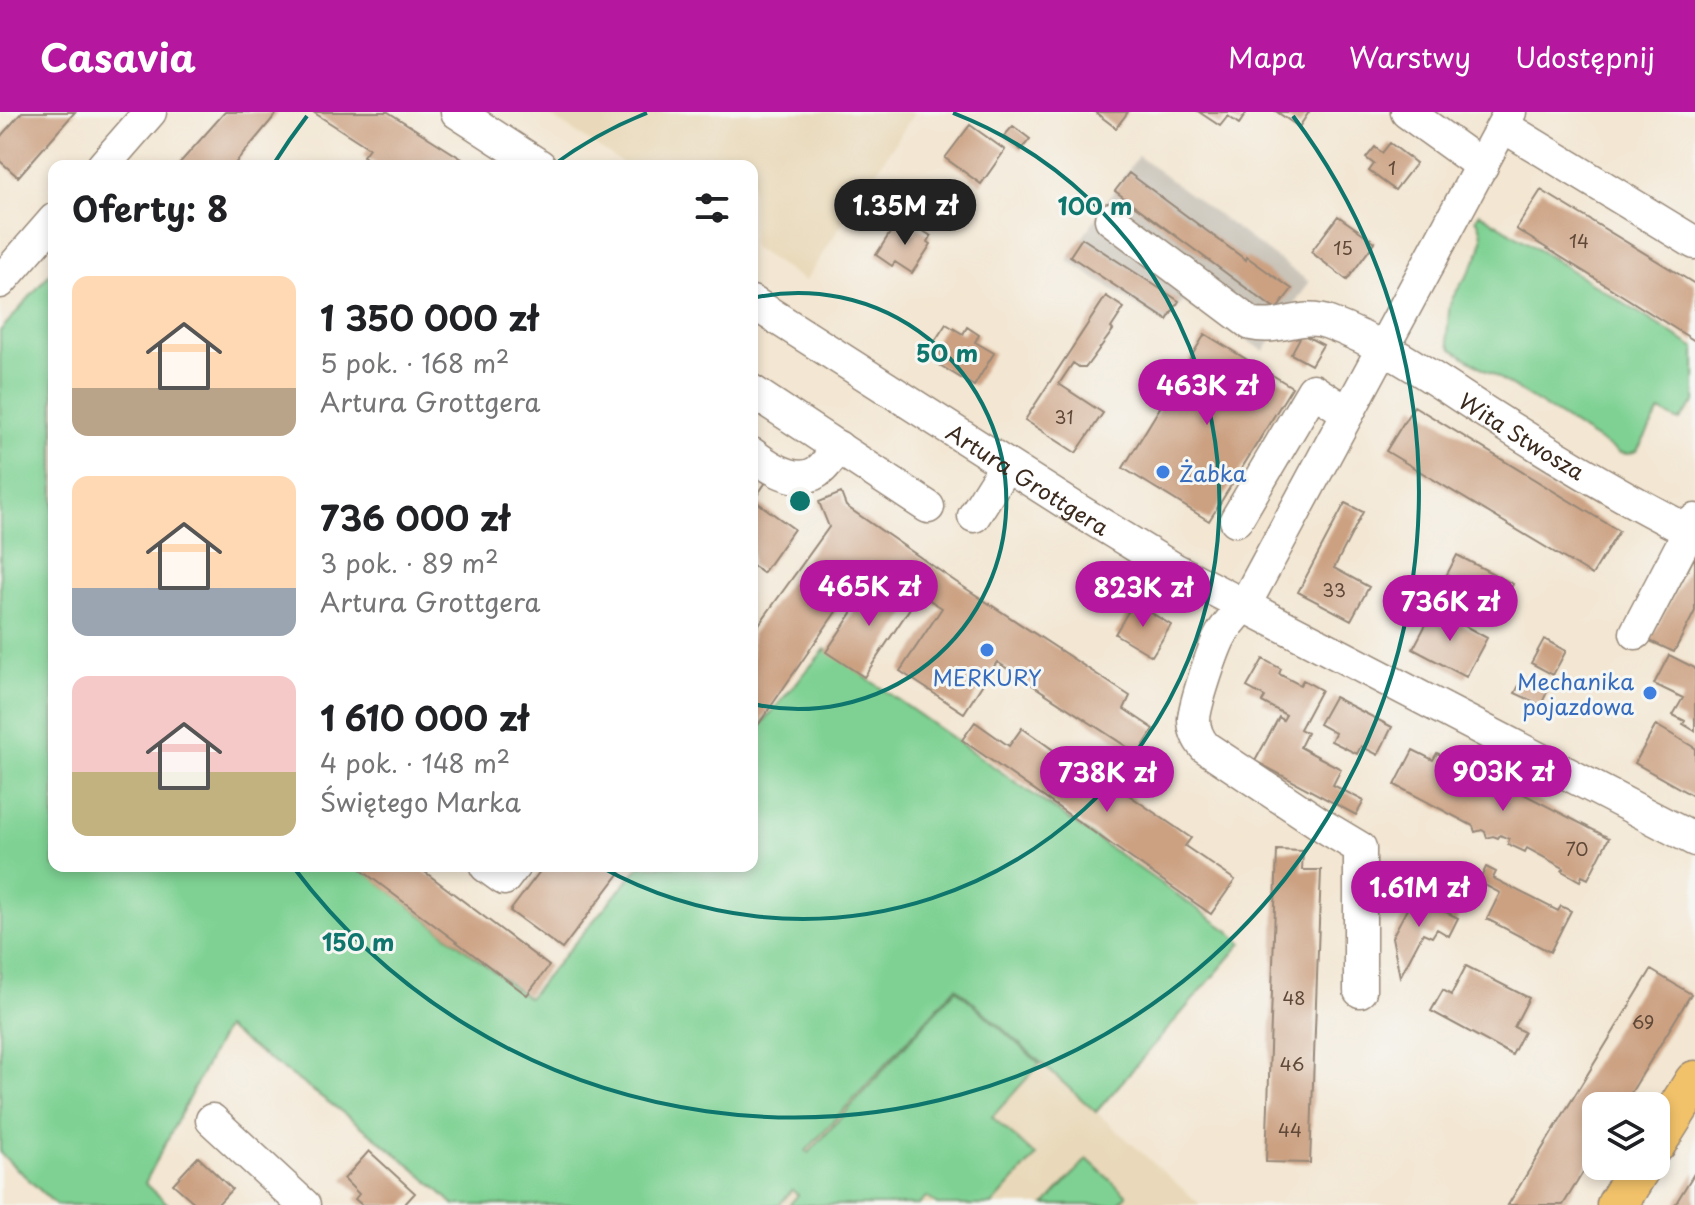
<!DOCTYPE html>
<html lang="pl">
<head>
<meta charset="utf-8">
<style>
  :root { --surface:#fff; --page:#f6f6f6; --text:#202124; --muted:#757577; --accent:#b5179e }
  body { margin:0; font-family:"Playpen Sans",sans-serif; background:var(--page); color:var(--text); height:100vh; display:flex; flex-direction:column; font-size:30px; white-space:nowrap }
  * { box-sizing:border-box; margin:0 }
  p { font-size:26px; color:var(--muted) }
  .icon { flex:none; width:44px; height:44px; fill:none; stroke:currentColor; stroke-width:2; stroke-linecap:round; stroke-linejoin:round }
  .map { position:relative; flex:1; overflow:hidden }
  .drawer { position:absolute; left:48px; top:48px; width:710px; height:712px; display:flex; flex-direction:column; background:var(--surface); border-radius:16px; box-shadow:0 4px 12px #0003 }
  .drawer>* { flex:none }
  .fabs { position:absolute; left:1582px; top:980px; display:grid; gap:16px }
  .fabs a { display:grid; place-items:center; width:88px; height:88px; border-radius:16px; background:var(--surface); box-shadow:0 4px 12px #0003; font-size:40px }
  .price { position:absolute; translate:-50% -68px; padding:0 18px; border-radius:28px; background:var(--accent); color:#fff; font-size:26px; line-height:52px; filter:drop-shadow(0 2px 4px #0008) }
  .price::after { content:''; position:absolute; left:50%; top:48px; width:24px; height:18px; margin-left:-12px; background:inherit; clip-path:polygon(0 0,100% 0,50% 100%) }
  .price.on { background:#222; color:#fff }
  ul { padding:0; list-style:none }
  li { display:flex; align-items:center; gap:24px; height:200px; padding:0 24px }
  li span { display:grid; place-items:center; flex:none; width:224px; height:160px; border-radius:16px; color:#555 }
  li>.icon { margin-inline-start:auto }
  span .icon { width:96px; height:96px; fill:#fffc; stroke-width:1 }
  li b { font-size:34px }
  h2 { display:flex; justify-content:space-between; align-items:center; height:96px; padding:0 24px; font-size:34px }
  header { display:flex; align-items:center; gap:48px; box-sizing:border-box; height:112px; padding:0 40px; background:var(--accent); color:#fff }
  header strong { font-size:38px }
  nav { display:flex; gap:44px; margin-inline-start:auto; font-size:28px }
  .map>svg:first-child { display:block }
  .built { fill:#e9d9ba }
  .industrial { fill:#c9c3b8 }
  .green { fill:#7ed193; stroke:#5c7e58; stroke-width:2 }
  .building { fill:#cca182 }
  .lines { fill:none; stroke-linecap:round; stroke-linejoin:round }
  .minor-casing { stroke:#978878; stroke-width:35 }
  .major-casing { stroke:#978878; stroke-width:43 }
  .minor { stroke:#fff; stroke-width:32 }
  .major { stroke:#f2c26a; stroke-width:40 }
  .ring { fill:none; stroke:#0f766e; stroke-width:4 }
  .shop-dot { fill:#3f7fe0; stroke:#f6f6f2; stroke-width:3 }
  .labels { text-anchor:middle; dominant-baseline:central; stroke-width:6; stroke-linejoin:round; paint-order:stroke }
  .number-label { font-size:18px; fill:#5f4837 }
  .street-label { font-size:22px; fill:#3b2a1e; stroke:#f6f6f2 }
  .shop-label { font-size:22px; fill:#366cbe; stroke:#f6f6f2; text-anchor:start }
  .centre { fill:#0f766e; stroke:#f6f6f2; stroke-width:4 }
  .ring-label { font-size:24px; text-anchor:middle; font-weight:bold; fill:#0f766e; stroke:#f6f6f2; stroke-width:6; stroke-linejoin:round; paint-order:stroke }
</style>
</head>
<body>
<header>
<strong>Casavia</strong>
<nav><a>Mapa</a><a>Warstwy</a><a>Udostępnij</a></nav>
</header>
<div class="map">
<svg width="1695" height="1093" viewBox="0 0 1695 1093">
  <rect width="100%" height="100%" fill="#f6f6f2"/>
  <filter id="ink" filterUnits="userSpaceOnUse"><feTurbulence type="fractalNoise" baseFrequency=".0125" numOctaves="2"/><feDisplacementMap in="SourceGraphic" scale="16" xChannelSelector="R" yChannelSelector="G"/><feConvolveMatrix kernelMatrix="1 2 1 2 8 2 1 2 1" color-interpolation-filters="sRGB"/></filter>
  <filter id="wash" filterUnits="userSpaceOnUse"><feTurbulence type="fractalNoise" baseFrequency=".006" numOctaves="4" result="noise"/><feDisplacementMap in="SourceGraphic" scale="32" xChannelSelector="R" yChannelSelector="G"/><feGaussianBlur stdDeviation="1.8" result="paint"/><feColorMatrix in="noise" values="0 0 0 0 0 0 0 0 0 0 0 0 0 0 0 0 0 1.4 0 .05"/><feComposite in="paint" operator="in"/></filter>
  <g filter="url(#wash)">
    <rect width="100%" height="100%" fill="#f3e6d2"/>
    <path class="built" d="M544 0H915L805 169 752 135V54H627Z
      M956 874 1096 1000 1201 1093H779L791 1078 779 1069Z"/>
    <path class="industrial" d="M1138 44 1309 170 1264 239 1183 190 1165 212 1067 148Z"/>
    <path class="green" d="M1480 101 1695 236V290L1679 309 1660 299 1637 339 1628 342 1619 341 1452 237C1446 229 1447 222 1448 213 1449 204 1448 195 1452 187 1465 162 1495 135 1476 107Z
      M54 157V754H358L528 886 640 754H752V623L825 537 1229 819 1242 831 1096 1000 956 875 806 1039 809 1041 956 877 1040 952 992 1005 1036 1044 992 1093H937L927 1085 919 1093H789L798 1083 792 1078 779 1093H454C385 1026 302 972 225 916L145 1071 169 1093H56L0 1041V219Z
      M1087 1047 1127 1083 1117 1093H1045Z"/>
    <g id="blocks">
      <path class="building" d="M22 0H75L18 65 0 49V25Z
        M225 0H278L233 54H177Z
        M313 0H388L462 47 457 54H379L363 44 369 36Z
        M1095 0H1128L1116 16Z
        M1199 0H1247L1239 12 1228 4 1220 14Z
        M1277 0H1309L1299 15Z
        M970 13 1005 38 981 72 945 46Z
        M1013 14 1030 27 1021 38 1004 24Z
        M1390 31 1416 51 1395 78 1369 59 1374 52 1366 46 1375 35 1382 41Z
        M1129 61 1246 148 1247 145 1292 177 1276 198 1115 79Z
        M1541 78 1695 172V229L1516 117Z
        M1338 104 1375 130 1347 168 1311 140Z
        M897 110 914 121 917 115 931 124 928 130 931 132 912 161 895 150 892 154 876 143Z
        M1082 126 1179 189 1167 208 1070 144Z
        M1106 184 1124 196 1111 216 1113 218 1086 255H1079L1073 251 1059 272 1103 301 1076 341 1025 308Z
        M946 212 963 222 967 215 979 223 975 230 994 241 974 274 925 244Z
        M1205 222 1292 275 1209 409 1123 356Z
        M1302 222 1323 233 1311 253 1291 242Z
        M1414 294 1619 419 1592 463 1386 339Z
        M752 356 768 367 754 388 794 417 763 461 752 453Z
        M841 381 846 394 959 472 1130 584 1124 597 1154 617 1138 642 997 550 964 601 900 559 942 496 870 450 752 622V522L829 415 819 390Z
        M1345 391 1363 400 1334 456 1369 475 1351 508 1298 480Z
        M1457 443 1513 472 1502 495 1457 471 1443 501 1430 495Z
        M1695 444V499L1674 540 1650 529Z
        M874 468 912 493 864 565 826 540Z
        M1134 490 1171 513 1152 544 1115 522Z
        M1434 497 1487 526 1466 565 1413 537Z
        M1544 527 1566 539 1553 563 1531 551Z
        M1669 543 1695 556V619L1683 612 1685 609 1673 603 1683 586 1654 572Z
        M1263 547 1281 557 1279 562 1300 573 1303 568 1321 578 1300 617 1307 621 1300 635 1341 657 1333 673 1364 689 1356 703 1255 649 1279 605 1283 608 1286 603 1262 590 1265 585 1247 575Z
        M1523 566 1548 578 1541 593 1515 581Z
        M1334 585 1392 615 1378 643 1361 634 1357 642 1331 629 1335 621 1319 612Z
        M975 610 1009 634 1022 616 1103 673 1107 668 1191 726 1185 734 1235 768 1211 802 962 628Z
        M1656 613 1695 636V685L1635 651Z
        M1413 638 1433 648 1437 641 1476 660 1477 658 1609 726 1588 767 1582 764 1580 769 1562 759 1564 756 1527 736 1525 740 1508 732 1509 727 1500 723 1498 726 1493 724 1487 726 1485 720 1482 718 1475 720 1473 714 1395 673Z
        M1277 738 1303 739 1302 758H1321L1310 1051 1266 1050Z
        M356 754H417L549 854 527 883Z
        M544 754H625L562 837 510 799Z
        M1486 755 1496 760 1493 766 1558 799 1561 794 1571 799 1550 840 1487 807 1500 781 1479 770Z
        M1414 784 1458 806 1449 824 1437 817 1432 825 1423 821 1400 865 1392 825Z
        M1466 854 1529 886 1514 915 1524 920 1512 943 1431 899 1443 878 1451 883Z
        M1651 858 1691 882 1623 994H1596V1039L1563 1093H1508Z
        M369 1039 415 1081 404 1093H362L355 1087 359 1082 344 1067Z
        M198 1045 232 1077 217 1093H197L173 1072Z
        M1695 1060V1093H1675L1679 1086Z"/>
    </g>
  </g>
  <g filter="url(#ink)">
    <use href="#blocks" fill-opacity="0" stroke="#978878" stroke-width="2"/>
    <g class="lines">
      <g class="minor-casing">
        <g id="minor">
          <path d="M457 0 540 54"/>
          <path d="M1407 0 1482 54"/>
          <path d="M1503 14 1695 131"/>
          <path d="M103 54 150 0"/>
          <path id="s1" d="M1111 107 1251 212C1282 219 1300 200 1329 211 1388 233 1441 272 1493 305 1557 346 1622 385 1689 419"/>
          <path d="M0 170 54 108"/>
          <path id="s2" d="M752 190 1076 397 1174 457 1695 728"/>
          <path d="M752 279 928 395"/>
          <path d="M752 342C769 355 796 374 817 360 826 354 832 344 838 335"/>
          <path d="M974 404 1006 353"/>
          <path d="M1236 408 1313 278 1348 301"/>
          <path d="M1636 521 1695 408"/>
          <path d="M486 754 504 767 514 754"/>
          <path d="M1360 879V736L1325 715 1205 635C1198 627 1194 618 1194 607 1195 592 1213 537 1221 523 1227 513 1236 503 1244 494L1510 0"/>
          <path d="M212 1008 304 1093"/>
        </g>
      </g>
      <g class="major-casing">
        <path id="major" d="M1656 1031 1695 969
          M1617 1093 1641 1054"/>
      </g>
      <use href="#minor" class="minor"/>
      <use href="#major" class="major"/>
    </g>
  </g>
  <g class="ring">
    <path d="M753 186A208 208 0 1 1 753 592"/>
    <path d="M552 54A417 417 0 0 1 647 1M953 1A417 417 0 1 1 601 755"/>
    <path d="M273 53A625 625 0 0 1 307 4M1293 4A625 625 0 1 1 294 756"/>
  </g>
  <g class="shop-dot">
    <circle cx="1163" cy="360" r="8"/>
    <circle cx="987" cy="538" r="8"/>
    <circle cx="1650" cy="581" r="8"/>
  </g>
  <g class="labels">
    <g class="number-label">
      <text x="1392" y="55">1</text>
      <text x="1579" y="128">14</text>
      <text x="1343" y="135">15</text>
      <text x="1064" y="304">31</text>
      <text x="1334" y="477">33</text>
      <text x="1577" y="736">70</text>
      <text x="1294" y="885">48</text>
      <text x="1643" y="909">69</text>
      <text x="1292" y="951">46</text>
      <text x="1290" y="1017">44</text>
    </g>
    <g class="street-label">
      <text stroke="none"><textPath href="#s1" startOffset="478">Wita Stwosza</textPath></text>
      <text stroke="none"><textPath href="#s2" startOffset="328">Artura Grottgera</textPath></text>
    </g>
    <g class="shop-label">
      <text x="1179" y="360">Żabka</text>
      <text x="987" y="564" text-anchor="middle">MERKURY</text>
      <text x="1634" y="568" text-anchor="end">Mechanika<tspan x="1634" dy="25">pojazdowa</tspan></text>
    </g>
  </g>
  <circle cx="800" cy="389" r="12" class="centre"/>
  <g class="ring-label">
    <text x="1095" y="103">100 m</text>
    <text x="947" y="250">50 m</text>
    <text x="358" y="839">150 m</text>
  </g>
</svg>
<div class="fabs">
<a><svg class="icon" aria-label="layers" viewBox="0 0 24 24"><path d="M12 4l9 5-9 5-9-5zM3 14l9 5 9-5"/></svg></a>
</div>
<b class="price on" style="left:905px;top:135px">1.35M zł</b>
<b class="price" style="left:1207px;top:315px">463K zł</b>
<b class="price" style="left:869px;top:516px">465K zł</b>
<b class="price" style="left:1143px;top:517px">823K zł</b>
<b class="price" style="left:1450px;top:531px">736K zł</b>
<b class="price" style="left:1503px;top:701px">903K zł</b>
<b class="price" style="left:1107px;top:702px">738K zł</b>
<b class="price" style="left:1419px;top:817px">1.61M zł</b>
<section class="drawer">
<h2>Oferty: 8<svg class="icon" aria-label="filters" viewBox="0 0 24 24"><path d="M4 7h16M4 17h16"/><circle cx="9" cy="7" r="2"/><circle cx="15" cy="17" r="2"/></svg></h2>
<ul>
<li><span style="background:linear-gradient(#ffd9b3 70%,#b9a48a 0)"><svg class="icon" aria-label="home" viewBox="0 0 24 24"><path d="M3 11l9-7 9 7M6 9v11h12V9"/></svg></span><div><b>1 350 000 zł</b><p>5 pok. · 168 m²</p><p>Artura Grottgera</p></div></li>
<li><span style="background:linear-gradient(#ffd9b3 70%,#9aa5b1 0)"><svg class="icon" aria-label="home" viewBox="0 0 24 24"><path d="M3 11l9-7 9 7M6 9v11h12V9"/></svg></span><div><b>736 000 zł</b><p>3 pok. · 89 m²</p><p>Artura Grottgera</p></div></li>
<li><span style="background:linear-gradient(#f6c9c9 60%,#c2b280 0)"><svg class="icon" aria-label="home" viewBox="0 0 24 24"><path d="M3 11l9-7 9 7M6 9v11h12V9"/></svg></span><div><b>1 610 000 zł</b><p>4 pok. · 148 m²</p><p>Świętego Marka</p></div></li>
</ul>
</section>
</div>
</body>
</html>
